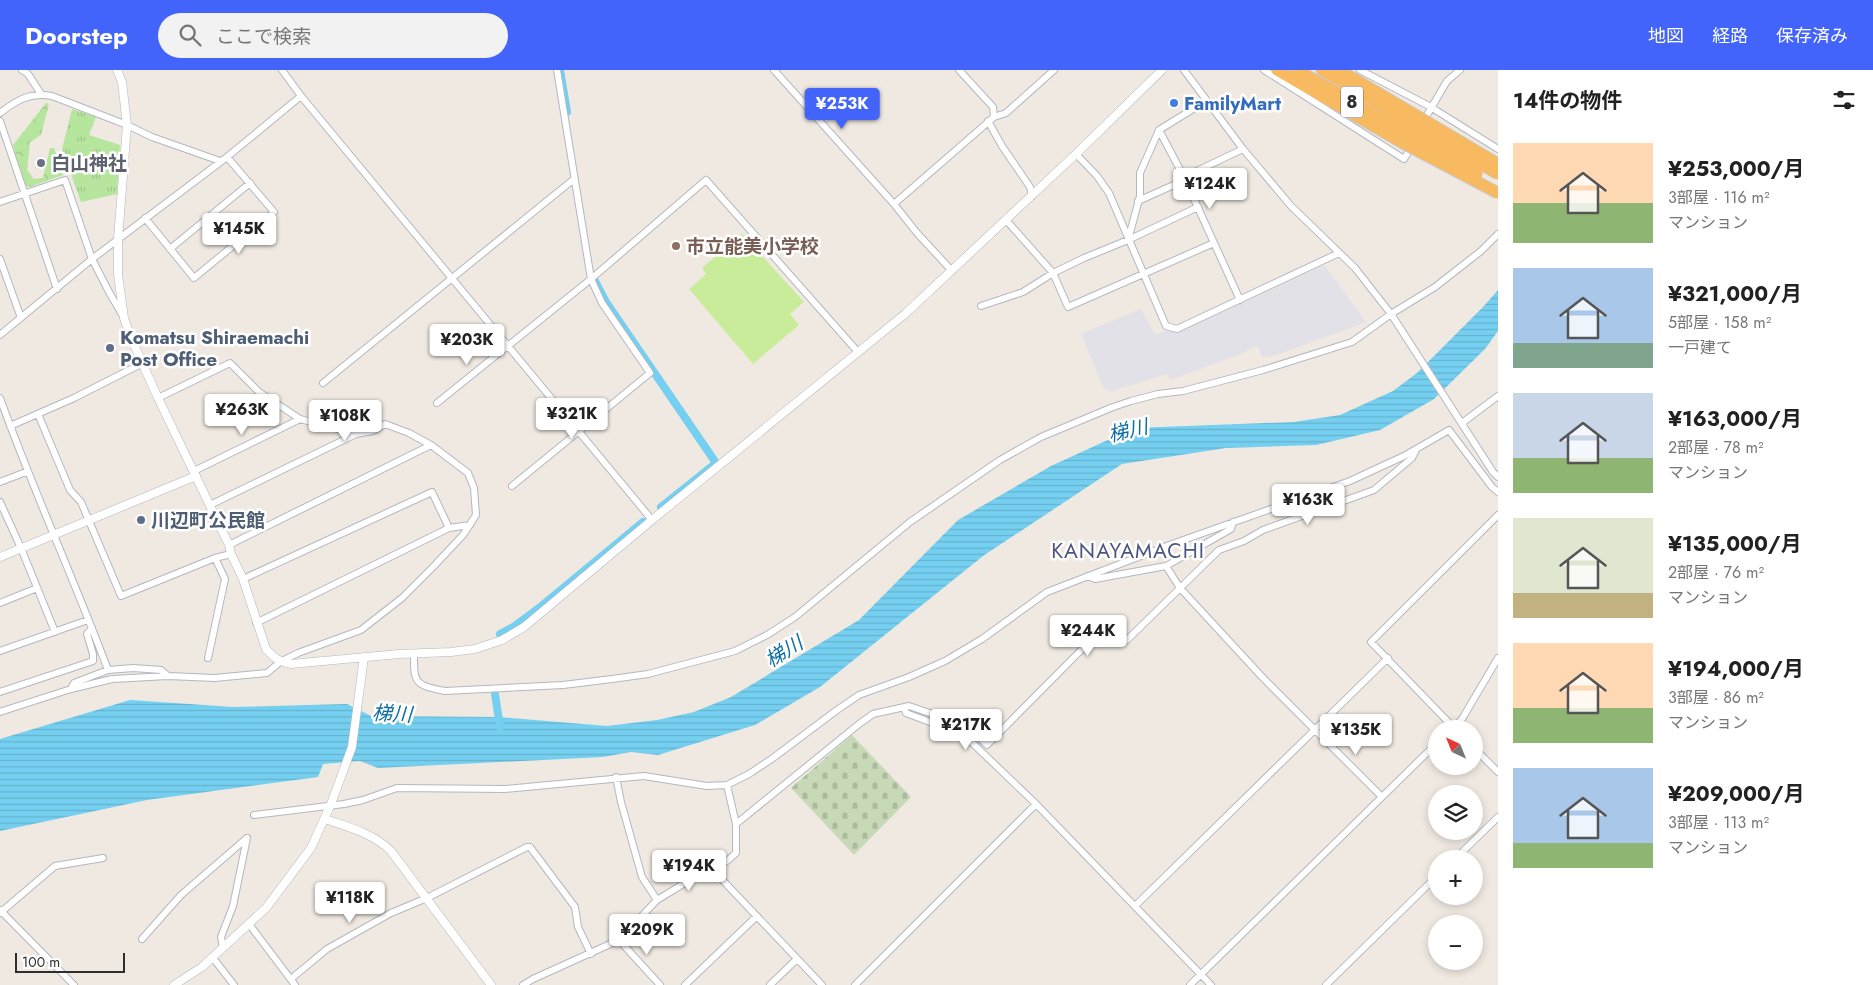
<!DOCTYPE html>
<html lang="ja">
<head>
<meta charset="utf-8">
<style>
  :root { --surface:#fff; --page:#f2f2f2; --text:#222; --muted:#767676; --accent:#4264fb }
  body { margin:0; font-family:Jost,"Noto Sans JP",sans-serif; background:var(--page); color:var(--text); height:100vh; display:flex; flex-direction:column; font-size:19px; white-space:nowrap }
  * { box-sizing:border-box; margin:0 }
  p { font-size:16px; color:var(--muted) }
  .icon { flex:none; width:28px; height:28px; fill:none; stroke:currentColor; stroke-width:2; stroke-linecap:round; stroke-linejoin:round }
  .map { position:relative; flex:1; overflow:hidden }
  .drawer { display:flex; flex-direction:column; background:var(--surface); width:375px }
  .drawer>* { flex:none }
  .needle { width:32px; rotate:317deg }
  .fabs { position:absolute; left:1428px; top:650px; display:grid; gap:10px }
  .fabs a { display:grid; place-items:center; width:55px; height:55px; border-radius:50%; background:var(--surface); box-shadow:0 2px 8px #0003; font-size:25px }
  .scale { position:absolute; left:15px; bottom:12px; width:110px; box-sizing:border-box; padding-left:5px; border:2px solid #2e2e2e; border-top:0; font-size:14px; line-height:18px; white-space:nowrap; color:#2e2e2e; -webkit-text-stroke:4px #fff; paint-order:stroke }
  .price { position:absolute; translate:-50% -42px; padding:0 11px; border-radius:5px; background:#fff; color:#222; font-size:16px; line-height:32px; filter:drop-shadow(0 1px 2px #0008) }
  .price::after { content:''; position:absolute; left:50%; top:30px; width:15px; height:11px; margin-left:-8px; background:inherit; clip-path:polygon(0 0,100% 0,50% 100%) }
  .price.on { background:var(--accent); color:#fff }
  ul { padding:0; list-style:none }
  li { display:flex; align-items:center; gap:15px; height:125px; padding:0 15px }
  li span { display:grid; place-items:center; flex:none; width:140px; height:100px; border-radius:0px; color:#555 }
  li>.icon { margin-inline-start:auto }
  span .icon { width:60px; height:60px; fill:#fffc; stroke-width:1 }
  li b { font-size:21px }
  h2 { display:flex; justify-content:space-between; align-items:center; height:60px; padding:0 15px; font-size:21px }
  header { display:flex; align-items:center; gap:30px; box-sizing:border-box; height:70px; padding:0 25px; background:var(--accent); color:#fff }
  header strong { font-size:24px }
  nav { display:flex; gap:28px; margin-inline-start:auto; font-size:18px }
  .search { width:350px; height:45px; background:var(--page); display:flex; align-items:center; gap:12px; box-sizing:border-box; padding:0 18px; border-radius:28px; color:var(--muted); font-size:19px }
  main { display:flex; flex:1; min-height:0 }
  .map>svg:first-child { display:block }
  .industrial { fill:#e3e1e8 }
  .forest { fill:url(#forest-crowns) }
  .cemetery { fill:url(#cemetery-stones) }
  .park { fill:url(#park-tufts) }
  .pitch { fill:#c9ec9a }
  .water { fill:url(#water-rules) }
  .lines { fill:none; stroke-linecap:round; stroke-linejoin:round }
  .canal { stroke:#75cff0; stroke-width:8 }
  .minor-casing { stroke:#b4b7c1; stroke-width:8 }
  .tertiary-casing { stroke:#b4b7c1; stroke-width:9 }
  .trunk-casing { stroke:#c9c9c9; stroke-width:13 }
  .minor { stroke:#fff; stroke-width:6 }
  .tertiary { stroke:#fff; stroke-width:8 }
  .trunk { stroke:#f8ba60; stroke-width:11 }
  .trunk-bridge-casing { stroke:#c9c9c9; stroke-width:13; stroke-linecap:butt }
  .trunk-bridge { stroke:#f8ba60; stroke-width:11 }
  .shop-dot { fill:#3f7fe0; stroke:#fff; stroke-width:2 }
  .worship-dot { fill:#6b7280; stroke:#fff; stroke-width:2 }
  .education-dot { fill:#8d6e63; stroke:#fff; stroke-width:2 }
  .service-dot { fill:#5c6f8a; stroke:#fff; stroke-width:2 }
  .labels { text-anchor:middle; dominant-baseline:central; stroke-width:5; stroke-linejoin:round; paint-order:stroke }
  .shield { fill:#fff; stroke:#6d6d6d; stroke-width:1 }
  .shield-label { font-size:18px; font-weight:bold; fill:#2e2e2e }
  .shop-label { font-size:19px; font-weight:bold; fill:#366cbe; stroke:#fff; text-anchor:start }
  .worship-label { font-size:19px; font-weight:bold; fill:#5b616d; stroke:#fff; text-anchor:start }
  .education-label { font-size:19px; font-weight:bold; fill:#785e54; stroke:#fff; text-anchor:start }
  .service-label { font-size:19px; font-weight:bold; fill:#4e5e75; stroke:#fff; text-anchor:start }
  .water-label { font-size:20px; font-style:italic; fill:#0d6fa3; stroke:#fff }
  .quarter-label { font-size:21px; letter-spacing:1px; fill:#4d5680; stroke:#fff }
</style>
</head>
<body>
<header>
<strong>Doorstep</strong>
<div class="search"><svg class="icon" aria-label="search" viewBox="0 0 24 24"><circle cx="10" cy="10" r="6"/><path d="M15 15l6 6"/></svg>ここで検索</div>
<nav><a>地図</a><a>経路</a><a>保存済み</a></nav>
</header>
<main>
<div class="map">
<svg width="1498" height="915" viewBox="0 0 1498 915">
  <defs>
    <pattern id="forest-crowns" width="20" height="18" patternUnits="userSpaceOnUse" patternTransform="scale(1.25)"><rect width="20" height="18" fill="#b6e59e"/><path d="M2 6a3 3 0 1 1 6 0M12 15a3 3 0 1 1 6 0" fill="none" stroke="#9dc588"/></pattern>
    <pattern id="cemetery-stones" width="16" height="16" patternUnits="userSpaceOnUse" patternTransform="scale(1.25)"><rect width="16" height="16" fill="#c8d9b8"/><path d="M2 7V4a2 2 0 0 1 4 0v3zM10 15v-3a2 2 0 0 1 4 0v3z" fill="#acbb9e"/></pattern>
    <pattern id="park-tufts" width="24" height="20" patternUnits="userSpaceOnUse" patternTransform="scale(1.25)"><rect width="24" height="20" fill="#b6e59e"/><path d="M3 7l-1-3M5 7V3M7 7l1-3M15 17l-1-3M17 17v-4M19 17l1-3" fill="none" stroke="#9dc588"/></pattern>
    <pattern id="water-rules" width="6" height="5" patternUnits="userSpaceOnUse" patternTransform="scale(1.25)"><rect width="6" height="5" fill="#75cff0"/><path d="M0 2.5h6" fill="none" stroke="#66b2ce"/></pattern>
  </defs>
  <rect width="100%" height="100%" fill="#efe9e1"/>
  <path class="industrial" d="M1324 195 1366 252 1277 285 1263 288 1257 276 1236 286 1170 310 1167 304 1112 321 1104 319 1081 264 1141 239 1155 265 1168 260 1180 262Z"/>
  <path class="forest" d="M46 33 49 34 41 65 30 72 27 100 34 109 43 108 50 78H54L63 105 30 117 24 115 13 75Z"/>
  <path class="cemetery" d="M852 665 911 727 854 785 791 718Z"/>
  <path class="park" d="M72 39 96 47 89 65 120 75 117 124 81 132 62 79Z"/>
  <path class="pitch" d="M742 164 804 232 790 244 799 255 753 294 689 219 706 204 702 198Z"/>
  <path class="water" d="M1498 220V261L1485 279 1434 329 1380 360 1316 375 1226 378 1122 394 983 486 820 617 755 655 658 685 631 682 603 687 378 698 360 691 323 694 318 707 147 730 0 761V669L130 630 233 637 347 634 371 646 498 647 607 656 657 650 694 642 731 627 859 550 958 450 1051 396 1134 358 1294 352 1340 345 1393 321 1417 303 1483 237Z"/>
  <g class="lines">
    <path class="canal" d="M560 0 567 42
      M595 211 606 232 716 393 661 437
      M500 564 515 556 539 538 643 452
      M495 624 500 657"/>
    <g class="minor-casing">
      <path id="minor" d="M22 0 28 4 41 24
        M774 0 894 134 917 163 952 201
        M1184 0 1243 79 1291 136 1355 198 1391 244 1493 402 1498 407
        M1264 0 1404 89 1409 81
        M1360 0 1429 36 1498 79
        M301 26 652 450
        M0 43C17 30 30 22 52 26L127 55 152 67 220 91
        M1427 45 1447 11 1460 0
        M994 47 1006 43 1054 0
        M0 51 57 219
        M988 51 1002 76 1030 117 1032 126
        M1159 60 1184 107 1240 230
        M1076 84 1097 106 1109 123 1166 256 1177 259 1339 183
        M1184 107 1243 79
        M1138 131 1185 110
        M0 132 65 110 92 189 109 222 123 246
        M894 134 994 47 993 37 959 0
        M145 148 194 208 274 142 227 87
        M1006 150 1053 203 1068 237 1214 173
        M1128 170 1140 126V103L1159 60 1206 31
        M170 179 250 113
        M0 189 21 248
        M981 236 1023 222 1053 203 1084 188 1128 170 1198 137
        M0 265 92 189 227 87 301 26 282 0
        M323 313 574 109
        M0 328C33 420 74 509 108 600
        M437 333 591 209 706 110 858 282
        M38 344 70 420 81 432 121 526 215 488 231 484
        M1462 353 1498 326
        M10 356 74 328 143 293
        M194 401 300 349
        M0 412 26 402
        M512 416 650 303 602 233 591 209 557 0
        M0 432 21 478 55 562
        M210 435 356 364
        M229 475 431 375
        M1166 496 1231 459 1233 452
        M1088 506 1095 509 1166 496 1180 518 1264 609 1382 727
        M243 509 432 422 449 458
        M0 533 37 518
        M256 553 449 458 470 455
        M0 581 88 550
        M414 584C414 613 414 615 445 621L563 615 612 609 648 604 735 581 767 565 795 547 910 452 1000 390 1041 367 1113 337 1131 331 1158 324 1183 321 1263 300 1352 272 1391 244 1435 217 1481 181 1498 164
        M208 588 225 509 215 488
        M71 619 74 613 108 600 133 598 161 600 168 606
        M0 622 93 591V584L87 564 92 558
        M904 637 906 643 964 665 1036 734 1211 915
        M0 642 71 619 112 609 168 606 215 608 267 603 280 592 298 583 361 560 402 528 433 497 463 465 476 445 474 418 468 403 431 375 409 363 385 354 373 361 356 364 300 349 259 322 230 293 158 328
        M1452 659 1462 649 1498 588
        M1455 659 1371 572 1498 445
        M1474 678 1498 702
        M616 707 621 732 642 807 657 830
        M254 745 344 734 363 730 397 718 505 719 644 706 707 716 727 715 749 704 773 688 837 640 859 625 909 607 945 591 982 569 1047 522 1172 474 1350 411 1404 386 1449 360 1492 417 1498 422
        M736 754 859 654 873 644 909 636 968 656 987 675 1106 555H1110L1127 570 1219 480 1244 471 1263 460 1374 420 1412 388 1416 380
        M1455 789 1498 747
        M712 799 822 915
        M1135 836 1388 588
        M0 840 74 915
        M0 843 55 796 103 788
        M249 854 295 915
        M142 869 181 825 247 768
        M619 870 660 915
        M223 878 221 867 233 836 247 768
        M213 888 234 915
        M291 909 327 879 391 843 427 828 527 777H530L575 837 578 857 591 884
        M523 915 533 909 619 870 657 830 698 805 727 791 736 783V754L727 715
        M685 915 757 846
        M770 915 797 889
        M855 915 1036 734
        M1190 915 1436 674
        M1326 915 1436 807"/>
    </g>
    <g class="tertiary-casing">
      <path id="tertiary" d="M117 0 122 12 127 55 118 169V205L124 248 131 268 158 328 229 475 231 484 243 509 266 579C274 588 280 592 291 594L399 584 451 582 475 579 502 570 524 557 652 450 905 244 1076 84 1162 0
        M0 487 196 406
        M325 749C348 757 373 763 391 781L491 915
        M174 915 202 897 266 838 311 778 331 734 352 677 364 587"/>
    </g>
    <g class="trunk-casing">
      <path id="trunk" d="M1277 0 1401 72
        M1297 0 1407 63
        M1322 0 1413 54
        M1339 0 1417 46"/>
    </g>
    <use href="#minor" class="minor"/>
    <use href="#tertiary" class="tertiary"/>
    <use href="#trunk" class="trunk"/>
    <g class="trunk-bridge-casing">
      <path id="trunk-bridge" d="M1417 46 1498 94
        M1413 54 1498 104
        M1407 63 1477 104
        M1401 72 1498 123"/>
    </g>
    <use href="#trunk-bridge" class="trunk-bridge"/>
  </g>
  <circle class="shop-dot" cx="1174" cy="33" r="5"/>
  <circle class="worship-dot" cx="41" cy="93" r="5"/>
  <circle class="education-dot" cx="676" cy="176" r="5"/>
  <g class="service-dot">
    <circle cx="110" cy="278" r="5"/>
    <circle cx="141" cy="450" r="5"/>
  </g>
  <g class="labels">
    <rect class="shield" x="1341" y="16.5" width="22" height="31" rx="4"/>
    <g class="shield-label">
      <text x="1352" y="32">8</text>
    </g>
    <g class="shop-label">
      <text x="1184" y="33">FamilyMart</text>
    </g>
    <g class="worship-label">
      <text x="51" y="93">白山神社</text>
    </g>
    <g class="education-label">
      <text x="686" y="176">市立能美小学校</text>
    </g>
    <g class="service-label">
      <text x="120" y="267">Komatsu Shiraemachi<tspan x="120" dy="22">Post Office</tspan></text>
      <text x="151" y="450">川辺町公民館</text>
    </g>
    <g class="water-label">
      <text transform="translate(1128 361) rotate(-13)">梯川</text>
      <text transform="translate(784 582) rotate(-32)">梯川</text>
      <text transform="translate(392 644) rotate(3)">梯川</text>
    </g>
    <g class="quarter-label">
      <text x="1128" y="481">KANAYAMACHI</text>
    </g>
  </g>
</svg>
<div class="fabs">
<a><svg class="needle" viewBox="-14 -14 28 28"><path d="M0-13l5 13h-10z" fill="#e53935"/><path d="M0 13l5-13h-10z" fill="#767676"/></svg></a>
<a><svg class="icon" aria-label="layers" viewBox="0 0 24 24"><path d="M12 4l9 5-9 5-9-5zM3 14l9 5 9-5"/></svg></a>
<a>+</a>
<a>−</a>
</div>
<div class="scale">100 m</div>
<b class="price on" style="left:842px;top:60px">¥253K</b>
<b class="price" style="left:1210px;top:140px">¥124K</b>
<b class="price" style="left:239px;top:185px">¥145K</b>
<b class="price" style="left:467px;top:296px">¥203K</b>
<b class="price" style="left:242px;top:366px">¥263K</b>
<b class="price" style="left:572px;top:370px">¥321K</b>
<b class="price" style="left:345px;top:372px">¥108K</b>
<b class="price" style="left:1308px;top:456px">¥163K</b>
<b class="price" style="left:1088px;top:587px">¥244K</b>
<b class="price" style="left:966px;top:681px">¥217K</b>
<b class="price" style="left:1356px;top:686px">¥135K</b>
<b class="price" style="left:689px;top:822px">¥194K</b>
<b class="price" style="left:350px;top:854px">¥118K</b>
<b class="price" style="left:647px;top:886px">¥209K</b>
</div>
<section class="drawer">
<h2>14件の物件<svg class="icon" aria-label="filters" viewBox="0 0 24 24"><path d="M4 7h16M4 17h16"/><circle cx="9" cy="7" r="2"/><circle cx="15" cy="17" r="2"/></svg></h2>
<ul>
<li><span style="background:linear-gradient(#ffd9b3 60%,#8fb573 0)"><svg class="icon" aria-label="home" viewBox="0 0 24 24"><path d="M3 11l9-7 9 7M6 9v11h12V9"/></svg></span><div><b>¥253,000/月</b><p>3部屋 · 116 m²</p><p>マンション</p></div></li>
<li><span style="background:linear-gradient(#a9c7e8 75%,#7fa58c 0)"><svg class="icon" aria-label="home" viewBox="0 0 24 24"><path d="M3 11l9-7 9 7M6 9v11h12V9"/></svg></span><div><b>¥321,000/月</b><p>5部屋 · 158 m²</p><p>一戸建て</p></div></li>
<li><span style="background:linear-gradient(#c9d6e8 65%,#8fb573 0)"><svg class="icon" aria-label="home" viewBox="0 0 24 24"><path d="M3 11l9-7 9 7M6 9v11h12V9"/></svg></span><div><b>¥163,000/月</b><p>2部屋 · 78 m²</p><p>マンション</p></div></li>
<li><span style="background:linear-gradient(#dfe7d0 75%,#c2b280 0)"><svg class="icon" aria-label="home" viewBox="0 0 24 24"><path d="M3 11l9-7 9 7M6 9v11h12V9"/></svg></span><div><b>¥135,000/月</b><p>2部屋 · 76 m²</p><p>マンション</p></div></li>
<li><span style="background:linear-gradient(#ffd9b3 65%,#8fb573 0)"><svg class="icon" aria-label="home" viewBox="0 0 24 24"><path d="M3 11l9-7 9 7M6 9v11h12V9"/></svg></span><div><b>¥194,000/月</b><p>3部屋 · 86 m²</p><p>マンション</p></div></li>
<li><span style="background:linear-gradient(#a9c7e8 75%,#8fb573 0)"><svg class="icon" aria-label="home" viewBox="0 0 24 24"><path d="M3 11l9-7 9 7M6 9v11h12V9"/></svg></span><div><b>¥209,000/月</b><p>3部屋 · 113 m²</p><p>マンション</p></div></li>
</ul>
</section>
</main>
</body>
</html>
